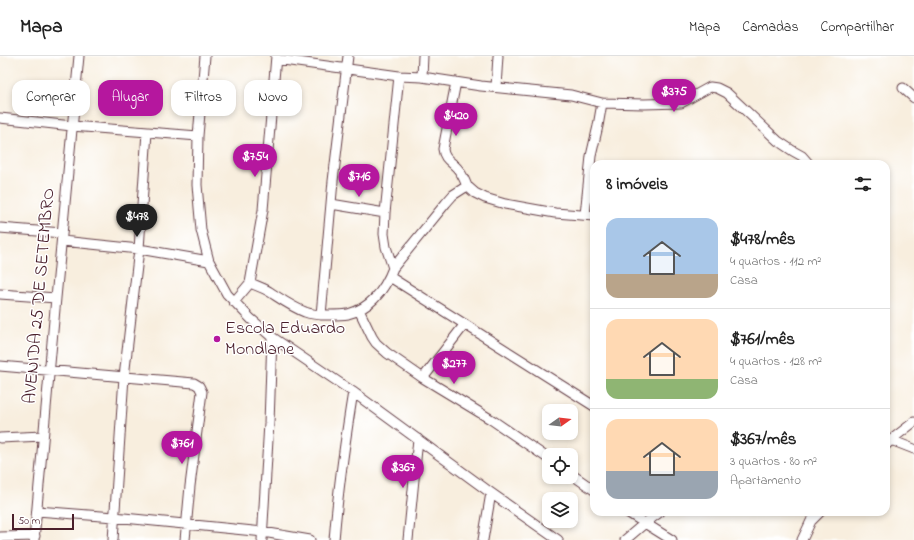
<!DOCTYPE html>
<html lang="pt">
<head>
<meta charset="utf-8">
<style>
  :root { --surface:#fff; --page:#f2f2f2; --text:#222; --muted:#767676; --line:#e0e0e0; --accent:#b5179e }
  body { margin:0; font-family:"Indie Flower",sans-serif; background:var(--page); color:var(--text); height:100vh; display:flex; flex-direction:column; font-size:15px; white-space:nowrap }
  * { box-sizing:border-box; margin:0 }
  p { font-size:13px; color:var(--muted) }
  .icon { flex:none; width:22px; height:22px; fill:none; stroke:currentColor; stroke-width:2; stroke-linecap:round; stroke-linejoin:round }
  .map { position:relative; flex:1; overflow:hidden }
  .drawer { position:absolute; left:590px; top:104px; width:300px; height:356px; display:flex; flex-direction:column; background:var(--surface); border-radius:12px; box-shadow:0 2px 6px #0003 }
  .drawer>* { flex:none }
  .hud { position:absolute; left:12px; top:24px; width:380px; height:36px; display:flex; gap:8px }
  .needle { width:26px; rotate:76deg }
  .fabs { position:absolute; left:542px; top:348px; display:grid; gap:8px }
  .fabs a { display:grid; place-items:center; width:36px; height:36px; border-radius:8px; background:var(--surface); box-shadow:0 2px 6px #0003; font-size:20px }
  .scale { position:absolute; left:12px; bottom:10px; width:62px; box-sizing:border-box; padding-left:4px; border:2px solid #4a1f2b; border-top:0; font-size:11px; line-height:14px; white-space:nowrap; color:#4a1f2b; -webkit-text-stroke:3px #fff; paint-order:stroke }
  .price { position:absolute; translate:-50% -34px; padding:0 9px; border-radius:14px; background:var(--accent); color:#fff; font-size:13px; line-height:26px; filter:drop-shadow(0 1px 2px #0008) }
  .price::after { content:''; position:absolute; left:50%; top:24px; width:12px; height:9px; margin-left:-6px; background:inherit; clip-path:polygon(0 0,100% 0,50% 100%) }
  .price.selected { background:#222; color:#fff }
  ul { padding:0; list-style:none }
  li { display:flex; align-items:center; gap:12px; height:100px; padding:0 16px }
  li+li { border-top:1px solid var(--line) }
  li span { display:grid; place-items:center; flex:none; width:112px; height:80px; border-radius:12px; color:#555 }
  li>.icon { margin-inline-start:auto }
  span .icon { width:48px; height:48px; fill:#fffc; stroke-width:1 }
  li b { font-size:17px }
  h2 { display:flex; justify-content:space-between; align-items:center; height:48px; padding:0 16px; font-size:17px }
  .pill { padding:0 14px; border-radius:12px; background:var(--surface); box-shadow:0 2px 6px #0003; font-size:14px; line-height:36px }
  .pill.selected { background:var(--accent); color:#fff }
  header { display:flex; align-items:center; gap:24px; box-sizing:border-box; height:56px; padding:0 20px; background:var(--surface); border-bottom:1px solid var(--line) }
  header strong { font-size:19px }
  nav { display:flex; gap:22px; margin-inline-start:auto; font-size:14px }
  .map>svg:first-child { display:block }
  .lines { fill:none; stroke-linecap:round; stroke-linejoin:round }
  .minor-casing { stroke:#643e46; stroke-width:11 }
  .minor { stroke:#fff; stroke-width:9 }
  .poi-dot { fill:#b5179e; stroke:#fff; stroke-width:1.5 }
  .labels { text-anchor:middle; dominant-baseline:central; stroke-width:3; stroke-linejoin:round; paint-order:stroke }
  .street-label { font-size:18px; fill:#4a1f2b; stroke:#fff }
  .poi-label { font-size:18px; fill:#4a1f2b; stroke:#fff; text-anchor:start }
</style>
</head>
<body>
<header>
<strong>Mapa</strong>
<nav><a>Mapa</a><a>Camadas</a><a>Compartilhar</a></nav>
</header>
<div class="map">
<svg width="914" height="484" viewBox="0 0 914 484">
  <rect width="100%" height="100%" fill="#fff"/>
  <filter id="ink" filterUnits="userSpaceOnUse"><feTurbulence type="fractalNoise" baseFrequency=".025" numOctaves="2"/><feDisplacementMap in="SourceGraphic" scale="8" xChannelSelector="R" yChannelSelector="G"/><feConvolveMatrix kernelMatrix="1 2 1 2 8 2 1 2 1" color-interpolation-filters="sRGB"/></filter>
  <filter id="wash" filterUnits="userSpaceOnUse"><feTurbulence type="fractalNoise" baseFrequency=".012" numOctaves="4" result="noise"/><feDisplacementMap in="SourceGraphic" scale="16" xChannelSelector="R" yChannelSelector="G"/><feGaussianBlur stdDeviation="0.9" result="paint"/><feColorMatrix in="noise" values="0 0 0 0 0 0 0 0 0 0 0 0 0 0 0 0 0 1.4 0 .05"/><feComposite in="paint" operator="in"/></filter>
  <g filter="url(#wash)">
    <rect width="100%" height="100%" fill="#f8eede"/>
  </g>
  <g filter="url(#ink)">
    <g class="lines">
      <g class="minor-casing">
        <path id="minor" d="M205 0 198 80 197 129 201 174 209 205 227 238 251 263 272 281 353 336 491 437 558 484
          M276 3 399 20 422 21 481 30 571 39 602 47 644 48 681 47 710 31 717 32 727 37 778 85 793 95 802 100 809 108
          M422 21 423 0
          M456 26 443 93C444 105 454 106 460 116 463 120 465 125 467 130
          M496 31 498 0
          M903 32 914 42
          M0 62 72 70 198 80
          M331 148 385 157
          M585 159 591 100 598 70 602 47
          M0 172 62 177
          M62 185 139 193 209 205
          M393 212 386 191 384 178 385 157 399 20
          M390 221 594 350
          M250 227C257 230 264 232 270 236 281 243 292 251 305 256 312 259 321 259 329 259 335 259 342 259 348 258 371 252 385 233 393 212L446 147 453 139 467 130 475 137 485 142 505 148 555 157 594 160
          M0 238 56 242
          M234 246 250 227 263 154 276 0
          M359 254 372 281 376 287 387 297 423 322 492 364 549 403
          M321 259 333 125 348 0
          M0 310 194 327 199 330 202 336 190 430 185 484
          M423 322 465 268
          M0 382 43 380
          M891 384 914 393
          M886 389 891 384 914 366
          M571 418 594 434
          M37 455 114 461 224 472 263 476 310 484
          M627 456 672 484
          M0 481 35 480
          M34 484 56 242 79 0
          M113 484 124 321 139 193 147 76
          M262 484 269 367 272 281
          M334 484C338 434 345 385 353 336
          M408 484 418 383
          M483 484 491 437
          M625 484 645 467 660 456
          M802 484 811 465 820 456"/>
      </g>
      <use href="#minor" class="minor"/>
    </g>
  </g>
  <circle class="poi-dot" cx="217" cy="283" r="4"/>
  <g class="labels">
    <g class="street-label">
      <text transform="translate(40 240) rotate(-85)">AVENIDA 25 DE SETEMBRO</text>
    </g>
    <g class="poi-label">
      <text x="225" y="273">Escola Eduardo<tspan x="225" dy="21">Mondlane</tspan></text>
    </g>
  </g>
</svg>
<div class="fabs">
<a><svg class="needle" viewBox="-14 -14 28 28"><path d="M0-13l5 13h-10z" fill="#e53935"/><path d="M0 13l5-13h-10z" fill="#767676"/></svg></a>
<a><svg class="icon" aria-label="locate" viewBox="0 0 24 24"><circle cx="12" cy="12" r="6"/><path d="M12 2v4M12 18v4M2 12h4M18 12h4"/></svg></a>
<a><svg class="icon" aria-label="layers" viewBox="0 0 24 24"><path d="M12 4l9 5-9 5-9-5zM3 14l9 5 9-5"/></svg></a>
</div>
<div class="scale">50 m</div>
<b class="price" style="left:674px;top:57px">$375</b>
<b class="price" style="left:456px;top:81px">$420</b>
<b class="price" style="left:255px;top:122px">$754</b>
<b class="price" style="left:359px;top:142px">$716</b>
<b class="price selected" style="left:137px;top:182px">$478</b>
<b class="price" style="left:454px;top:329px">$277</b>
<b class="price" style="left:182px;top:409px">$761</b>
<b class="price" style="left:403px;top:433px">$367</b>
<div class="hud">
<a class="pill">Comprar</a>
<a class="pill selected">Alugar</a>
<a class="pill">Filtros</a>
<a class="pill">Novo</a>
</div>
<section class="drawer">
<h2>8 imóveis<svg class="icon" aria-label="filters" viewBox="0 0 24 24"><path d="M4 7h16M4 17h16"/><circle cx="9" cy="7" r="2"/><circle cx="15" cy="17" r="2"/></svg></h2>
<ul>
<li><span style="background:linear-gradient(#a9c7e8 70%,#b9a48a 0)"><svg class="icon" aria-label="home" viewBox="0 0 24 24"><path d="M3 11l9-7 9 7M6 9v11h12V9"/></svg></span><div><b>$478/mês</b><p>4 quartos · 112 m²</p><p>Casa</p></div></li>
<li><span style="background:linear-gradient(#ffd9b3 75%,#8fb573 0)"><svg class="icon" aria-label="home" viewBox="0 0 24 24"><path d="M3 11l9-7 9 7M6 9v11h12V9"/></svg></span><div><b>$761/mês</b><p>4 quartos · 128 m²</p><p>Casa</p></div></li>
<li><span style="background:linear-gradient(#ffd9b3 65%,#9aa5b1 0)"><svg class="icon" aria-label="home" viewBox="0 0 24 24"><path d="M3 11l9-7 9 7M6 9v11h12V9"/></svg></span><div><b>$367/mês</b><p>3 quartos · 80 m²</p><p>Apartamento</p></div></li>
</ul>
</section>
</div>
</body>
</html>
